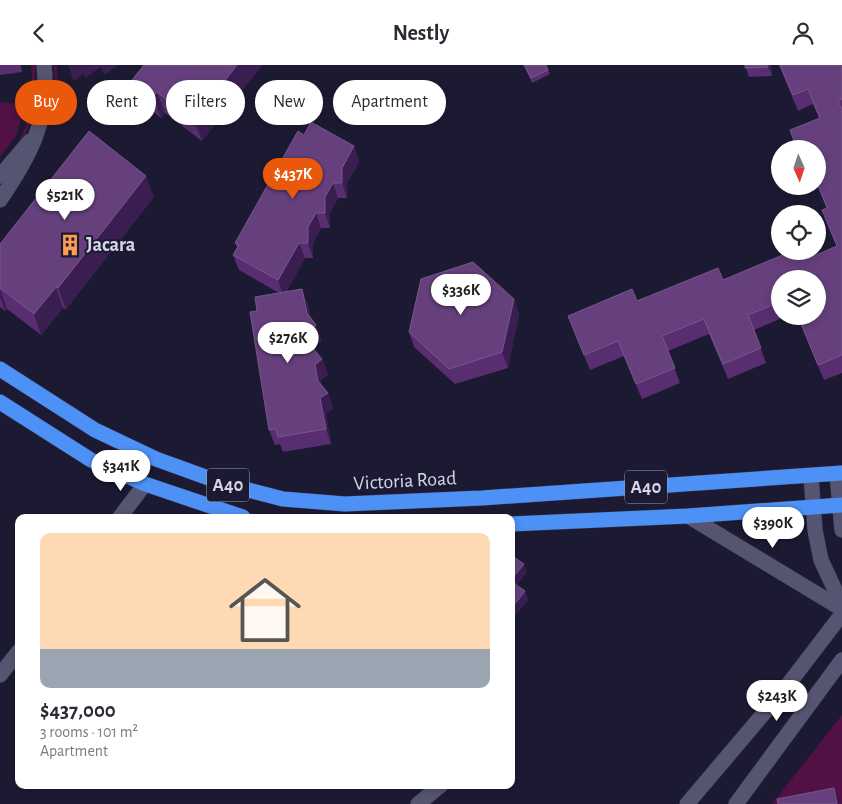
<!DOCTYPE html>
<html lang="en">
<head>
<meta charset="utf-8">
<style>
  :root { --surface:#fff; --page:#f2f2f3; --text:#2b2b33; --muted:#7c7c81; --line:#e1e1e2; --accent:#ea580c }
  body { margin:0; font-family:"Alegreya Sans",sans-serif; background:var(--page); color:var(--text); height:100vh; display:flex; flex-direction:column; font-size:19px; white-space:nowrap }
  * { box-sizing:border-box; margin:0 }
  p { font-size:16px; color:var(--muted) }
  .icon { flex:none; width:28px; height:28px; fill:none; stroke:currentColor; stroke-width:2; stroke-linecap:round; stroke-linejoin:round }
  .map { position:relative; flex:1; overflow:hidden }
  .drawer { position:absolute; left:15px; top:449px; width:500px; height:275px; display:flex; flex-direction:column; background:var(--surface); border-radius:10px; box-shadow:0 2px 8px #0003 }
  .drawer>* { flex:none }
  .banner { position:absolute; left:15px; top:15px; width:500px; height:45px; display:flex; gap:10px }
  .needle { width:32px; rotate:177deg }
  .fabs { position:absolute; left:771px; top:75px; display:grid; gap:10px }
  .fabs a { display:grid; place-items:center; width:55px; height:55px; border-radius:50%; background:var(--surface); box-shadow:0 2px 8px #0003; font-size:25px }
  .price { position:absolute; translate:-50% -42px; padding:0 11px; border-radius:18px; background:#fff; color:#222; font-size:16px; line-height:32px; filter:drop-shadow(0 1px 2px #0008) }
  .price::after { content:''; position:absolute; left:50%; top:30px; width:15px; height:11px; margin-left:-8px; background:inherit; clip-path:polygon(0 0,100% 0,50% 100%) }
  .price.current { background:var(--accent); color:#fff }
  ul { padding:0; list-style:none }
  li { display:grid; align-content:center; gap:10px; height:265px; padding:0 25px }
  li+li { border-top:1px solid var(--line) }
  li span { display:grid; place-items:center; height:155px; border-radius:10px; color:#555 }
  li>.icon { margin-inline-start:auto }
  span .icon { width:90px; height:90px; fill:#fffc; stroke-width:1 }
  li b { font-size:21px }
  .chip { padding:0 18px; border-radius:22px; background:var(--surface); box-shadow:0 2px 8px #0003; font-size:18px; line-height:45px }
  .chip.current { background:var(--accent); color:#fff }
  header { display:flex; justify-content:space-between; align-items:center; height:65px; padding:0 25px; background:var(--surface); font-size:22px; font-weight:700 }
  .map>svg:first-child { display:block }
  .green { fill:#511144 }
  .lines { fill:none; stroke-linecap:round; stroke-linejoin:round }
  .minor-casing { stroke:#353246; stroke-width:16 }
  .highway-casing { stroke:#353246; stroke-width:16 }
  .minor { stroke:#565571; stroke-width:15 }
  .highway { stroke:#4d90f6; stroke-width:15 }
  .wall { fill:#582e70 }
  .shaded-wall { fill:#3a1e52 }
  .building { fill:#65407d; stroke:#77578d }
  .labels { text-anchor:middle; dominant-baseline:central; stroke-width:4; stroke-linejoin:round; paint-order:stroke }
  .shield { fill:#1b1a32; stroke:#9e9eb1; stroke-width:1 }
  .shield-label { font-size:19px; font-weight:bold; fill:#d6d6e7 }
  .poi-label { font-size:20px; font-weight:bold; fill:#d6d6e7; stroke:#1b1a32; text-anchor:start }
  .street-label { font-size:20px; fill:#d6d6e7; stroke:#1b1a32 }
</style>
</head>
<body>
<header><svg class="icon" aria-label="back" viewBox="0 0 24 24"><path d="M15 5l-7 7 7 7"/></svg>Nestly<svg class="icon" aria-label="person" viewBox="0 0 24 24"><circle cx="12" cy="8" r="4"/><path d="M4 21q1-7 8-7t8 7"/></svg></header>
<div class="map">
<svg width="842" height="739" viewBox="0 0 842 739">
  <rect width="100%" height="100%" fill="#1b1a32"/>
  <path class="green" d="M31 0H35C36 29 37 60 16 82 31 56 34 30 31 0Z
    M54 0H57L58 31 53 60 50 59 55 31Z
    M0 37 25 40 16 71 0 92Z
    M842 650V739H772Z"/>
  <g class="lines">
    <g class="minor-casing">
      <path id="minor" d="M0 111 30 76
        M0 135C30 91 50 55 44 0
        M837 409 842 465
        M811 411 815 465 821 495 842 540
        M688 451 842 544
        M120 452 145 419
        M0 610 19 586
        M418 739 441 720
        M687 739 787 621 842 549
        M736 739 842 595"/>
    </g>
    <g class="highway-casing">
      <path id="highway" d="M0 304 95 365 156 394 225 419 283 434 345 439 482 433 842 408
        M0 337 91 395 145 419 243 452
        M511 459 688 451 842 440"/>
    </g>
    <use href="#minor" class="minor"/>
    <use href="#highway" class="highway"/>
  </g>
  <path class="wall" d="M0 0H21L22 7 0 10Z
    M144 0H262L202 76 165 48 161 53 140 36 132 15Z
    M524 0H546L550 9 532 18Z
    M745 0H771L772 11 749 12Z
    M779 0H842V308L824 315 797 251H818L780 214V251H787L754 265 766 298 728 314 709 269 668 286 680 318 642 334 624 291 590 305 568 251 637 236 809 193 837 181 822 145 827 143 817 121 818 84H797L790 65 819 53 813 39 798 46Z
    M304 70 354 81 359 97 347 118V133H338L330 148V163H321L313 178V193H305L286 227 308 239 310 253 316 260 322 276 315 281 316 287 322 294 328 310 321 315V320L328 328 333 343 326 349 331 379 283 387 280 379 275 380 269 365 257 246 279 228 239 205 233 190 237 183 235 178Z
    M154 132 66 244 63 243 41 270 7 244 5 246 0 242V179Z
    M514 234 519 249 508 303 455 319 414 282 409 267Z"/>
  <path class="shaded-wall" d="M68 0H119L104 10 101 2 85 13 84 9 74 16Z
    M237 0H262L202 76 194 55Z
    M768 0H771L772 11 768 2Z
    M157 27 165 48 161 53 153 32Z
    M354 81 359 97 347 118V133L342 118V103Z
    M146 111 154 132 66 244 58 223Z
    M333 118 338 133 330 148V163L325 148V132Z
    M316 148 321 163 313 178V193L308 178V162Z
    M299 178 305 193 283 231 278 215Z
    M56 222 63 243 41 270 34 249Z
    M0 224 7 244 5 246 0 232Z
    M302 224 308 239 312 263 307 248Z
    M514 234 519 249 508 303 502 287Z
    M316 260 322 276 315 281 318 297 312 282 309 266Z
    M322 294 328 310 321 315 323 331 318 316 315 300Z
    M328 328 333 343 326 349 331 379 326 364 320 333Z
    M524 499 527 507 514 524 511 515Z
    M525 526 528 535 511 556V544Z
    M834 723 838 735 839 739H837Z"/>
  <path class="building" d="M144 0H237L194 55 157 27 153 32 132 15Z
    M524 0H546L548 5 531 13Z
    M745 0H768V2L745 3Z
    M780 0H842V34L838 36 842 45V290L818 300 798 251H818V214H780V237L748 250 761 283 723 299 704 254 662 271 675 303 636 319 618 276 584 290 568 251 632 224 637 236 718 203 723 215 792 186H806L809 193 837 181 822 145 827 143 818 119V84H797L790 65 820 53 808 24 793 30Z
    M311 57 354 81 342 103V118H333L325 132V148H316L308 162V178H299L278 215 233 190 239 180 235 178 298 66 304 70Z
    M89 66 146 111 58 223 56 222 34 249 0 223V179Z
    M473 197 514 234 502 287 449 304 409 267 421 214Z
    M302 224 307 248 316 260 309 266 312 282 322 294 315 300 318 316 328 328 320 333 326 364 278 372 276 364 269 365 250 247 257 246 255 232Z
    M511 490 524 499 511 515Z
    M511 516 525 526 511 544Z
    M834 723 837 739H778L777 734Z"/>
  <defs>
    <g id="building-bare" transform="scale(1.725)"><path d="M-4-6H4V6H1V3H-1V6H-4ZM-2.5-4.3h1.7v1.8h-1.7ZM.8-4.3h1.7v1.8H.8ZM-2.5-1h1.7V.8h-1.7ZM.8-1h1.7V.8H.8Z" fill="#fc9d52" stroke="#1b1a32" stroke-width="2.5" paint-order="stroke"/></g>
  </defs>
  <g fill-rule="evenodd">
    <use href="#building-bare" x="70" y="180"/>
  </g>
  <g class="labels">
    <g class="shield">
      <rect x="207" y="403.5" width="42" height="33" rx="4"/>
      <rect x="625" y="405.5" width="42" height="33" rx="4"/>
    </g>
    <g class="shield-label">
      <text x="228" y="420">A40</text>
      <text x="646" y="422">A40</text>
    </g>
    <g class="poi-label">
      <text x="86" y="180">Jacara</text>
    </g>
    <g class="street-label">
      <text transform="translate(405 416) rotate(-3)">Victoria Road</text>
    </g>
  </g>
</svg>
<div class="fabs">
<a><svg class="needle" viewBox="-14 -14 28 28"><path d="M0-13l5 13h-10z" fill="#e53935"/><path d="M0 13l5-13h-10z" fill="#7c7c81"/></svg></a>
<a><svg class="icon" aria-label="locate" viewBox="0 0 24 24"><circle cx="12" cy="12" r="6"/><path d="M12 2v4M12 18v4M2 12h4M18 12h4"/></svg></a>
<a><svg class="icon" aria-label="layers" viewBox="0 0 24 24"><path d="M12 4l9 5-9 5-9-5zM3 14l9 5 9-5"/></svg></a>
</div>
<b class="price current" style="left:293px;top:135px">$437K</b>
<b class="price" style="left:65px;top:156px">$521K</b>
<b class="price" style="left:461px;top:251px">$336K</b>
<b class="price" style="left:288px;top:299px">$276K</b>
<b class="price" style="left:121px;top:427px">$341K</b>
<b class="price" style="left:773px;top:484px">$390K</b>
<b class="price" style="left:777px;top:657px">$243K</b>
<div class="banner">
<a class="chip current">Buy</a>
<a class="chip">Rent</a>
<a class="chip">Filters</a>
<a class="chip">New</a>
<a class="chip">Apartment</a>
</div>
<section class="drawer">
<ul>
<li><span style="background:linear-gradient(#ffd9b3 75%,#9aa5b1 0)"><svg class="icon" aria-label="home" viewBox="0 0 24 24"><path d="M3 11l9-7 9 7M6 9v11h12V9"/></svg></span><div><b>$437,000</b><p>3 rooms · 101 m²</p><p>Apartment</p></div></li>
</ul>
</section>
</div>
</body>
</html>
